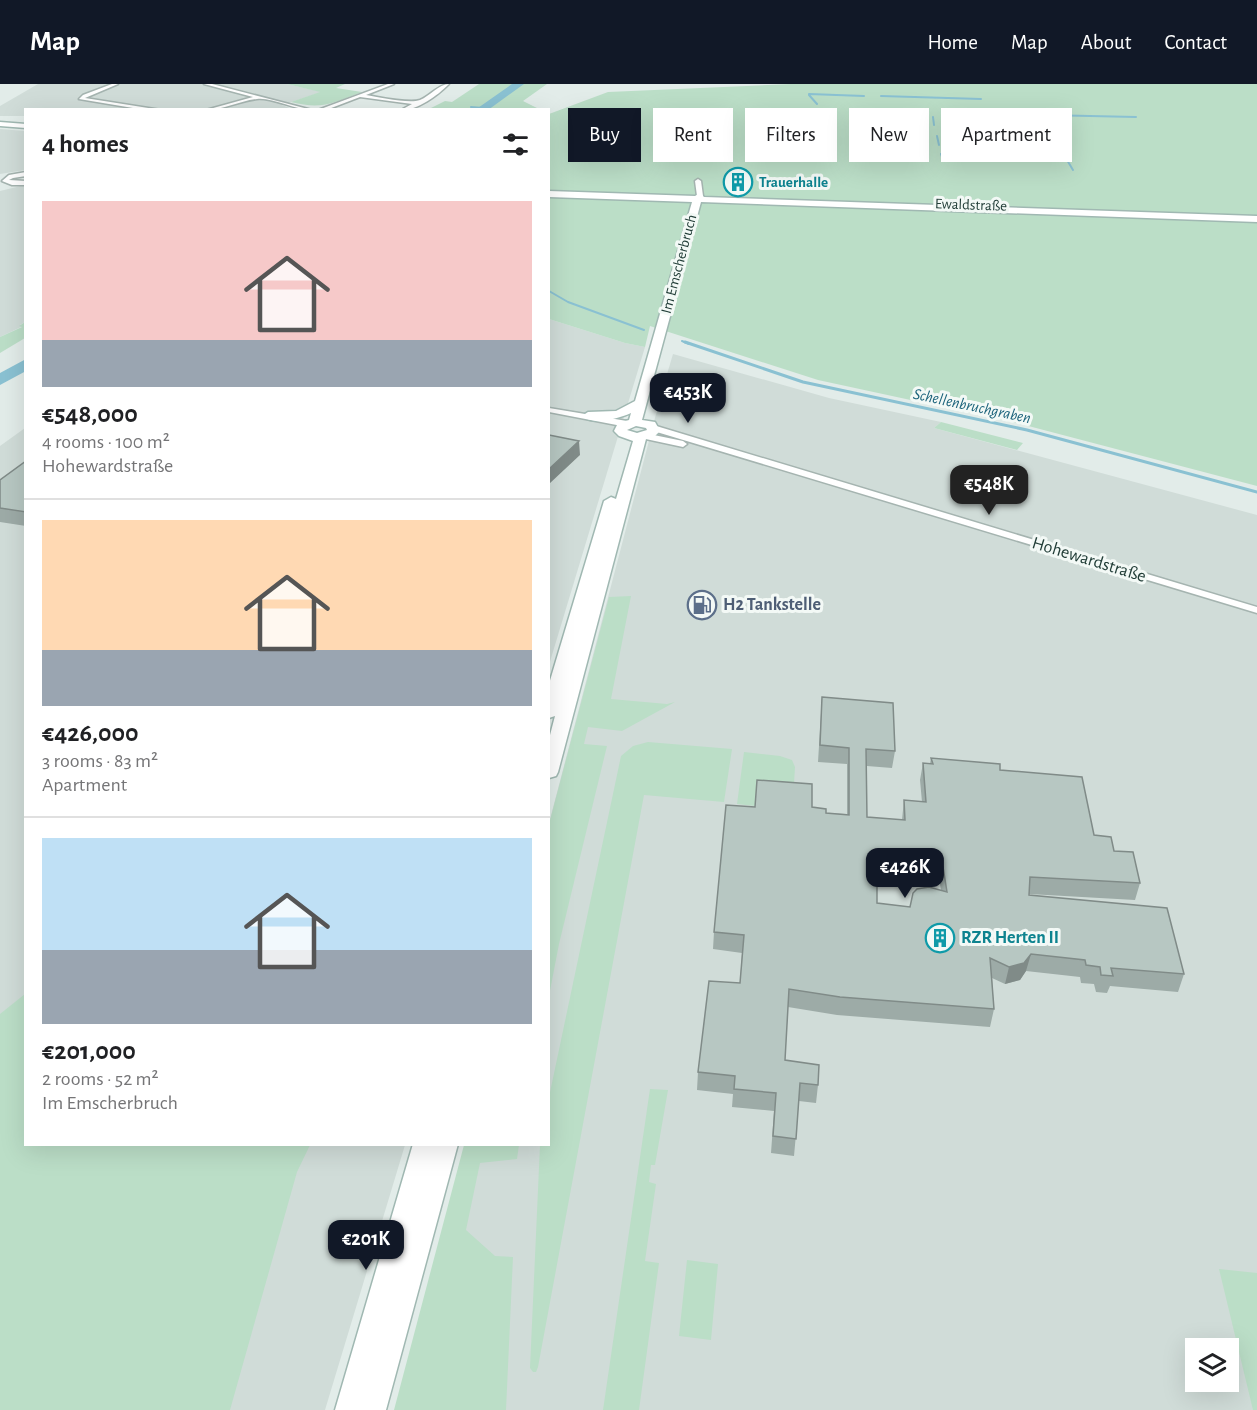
<!DOCTYPE html>
<html lang="en">
<head>
<meta charset="utf-8">
<style>
  :root { --surface:#fff; --page:#f2f2f2; --text:#202124; --muted:#757577; --line:#e0e0e0; --accent:#111827 }
  body { margin:0; font-family:"Alegreya Sans",sans-serif; background:var(--page); color:var(--text); height:100vh; display:flex; flex-direction:column; font-size:22px; white-space:nowrap }
  * { box-sizing:border-box; margin:0 }
  p { font-size:20px; color:var(--muted) }
  .icon { flex:none; width:33px; height:33px; fill:none; stroke:currentColor; stroke-width:2; stroke-linecap:round; stroke-linejoin:round }
  .map { position:relative; flex:1; overflow:hidden }
  .panel { position:absolute; left:24px; top:24px; width:526px; height:1038px; display:flex; flex-direction:column; background:var(--surface); border-radius:0px; box-shadow:0 6px 24px #0002 }
  .panel>* { flex:none }
  .guide { position:absolute; left:568px; top:24px; width:570px; height:54px; display:flex; gap:12px }
  .fabs { position:absolute; left:1185px; top:1254px; display:grid; gap:12px }
  .fabs a { display:grid; place-items:center; width:54px; height:54px; border-radius:0px; background:var(--surface); box-shadow:0 6px 24px #0002; font-size:30px }
  .price { position:absolute; translate:-50% -51px; padding:0 14px; border-radius:12px; background:var(--accent); color:#fff; font-size:20px; line-height:39px; filter:drop-shadow(0 2px 3px #0008) }
  .price::after { content:''; position:absolute; left:50%; top:36px; width:18px; height:14px; margin-left:-9px; background:inherit; clip-path:polygon(0 0,100% 0,50% 100%) }
  .price.on { background:#222; color:#fff }
  ul { padding:0; list-style:none }
  li { display:grid; align-content:center; gap:12px; height:318px; padding:0 18px }
  li+li { border-top:2px solid var(--line) }
  li span { display:grid; place-items:center; height:186px; border-radius:0px; color:#555 }
  li>.icon { margin-inline-start:auto }
  span .icon { width:108px; height:108px; fill:#fffc; stroke-width:1 }
  li b { font-size:26px }
  h2 { display:flex; justify-content:space-between; align-items:center; height:72px; padding:0 18px; font-size:26px }
  .pill { padding:0 21px; border-radius:0px; background:var(--surface); box-shadow:0 6px 24px #0002; font-size:21px; line-height:54px }
  .pill.on { background:var(--accent); color:#fff }
  header { display:flex; align-items:center; gap:36px; box-sizing:border-box; height:84px; padding:0 30px; background:var(--accent); color:#fff }
  header strong { font-size:28px }
  nav { display:flex; gap:33px; margin-inline-start:auto; font-size:21px }
  .map>svg:first-child { display:block }
  .built { fill:#d0dcd8; fill-rule:evenodd }
  .green { fill:#bbdec7 }
  .lines { fill:none; stroke-linecap:round; stroke-linejoin:round }
  .stream-far1 { stroke:#8ac1d2; stroke-width:2 }
  .stream { stroke:#8ac1d2; stroke-width:3 }
  .river { fill:#8ac1d2; fill-rule:evenodd }
  .street-casing { stroke:#a5b4b0; stroke-width:3 }
  .secondary-casing { stroke:#a0b8b2; stroke-width:3 }
  .street { fill:#fff; fill-rule:evenodd }
  .secondary { fill:#fff; fill-rule:evenodd }
  .wall { fill:#9daba7; fill-rule:evenodd }
  .shaded-wall { fill:#808b88 }
  .building { fill:#b7c7c2; stroke:#808b88; stroke-width:1.5; fill-rule:evenodd }
  .labels { text-anchor:middle; dominant-baseline:central; stroke-width:6; stroke-linejoin:round; paint-order:stroke }
  .far-culture-label { font-size:15px; font-weight:bold; fill:#0d838f; stroke:#f3f9f6; text-anchor:start }
  .far-street-label { font-size:15px; fill:#223e38; stroke:#f3f9f6 }
  .far-water-label { font-size:16px; font-style:italic; fill:#1b637b; stroke:#f3f9f6 }
  .street-label { font-size:18px; fill:#223e38; stroke:#f3f9f6 }
  .service-label { font-size:18px; font-weight:bold; fill:#4e5e75; stroke:#f3f9f6; text-anchor:start }
  .culture-label { font-size:18px; font-weight:bold; fill:#0d838f; stroke:#f3f9f6; text-anchor:start }
</style>
</head>
<body>
<header>
<strong>Map</strong>
<nav><a>Home</a><a>Map</a><a>About</a><a>Contact</a></nav>
</header>
<div class="map">
<svg width="1257" height="1326" viewBox="0 0 1257 1326">
  <rect width="100%" height="100%" fill="#e2ece9"/>
  <path class="built" d="M38 0H287L322 8 282 21 294 26H26L25 32H0V22Z
    M0 45 25 47V86L0 90Z
    M25 101V238L20 241 23 242 0 253V107Z
    M549 235 625 259 645 263 549 581Z
    M673 270 829 314 941 338 934 344 1257 431V1326H396L465 1061 549 1060V739L656 330 668 306 665 297ZM1196 1264H1228V1298H1196Z
    M25 344 26 1060 405 1061 325 1326H0V362Z"/>
  <path class="green" d="M287 0H345L336 4 362 8C333 19 322 26 291 18L320 8Z
    M479 0H547L523 17 537 24 534 25H429L445 17 452 18Z
    M791 0H1257V402L1017 339 818 296 650 242 645 263 625 259 549 235V30L608 8Z
    M25 238V254L0 269V253L22 243 19 242Z
    M941 338 1023 359 1017 366 934 344Z
    M631 512 611 615 667 620 675 618 622 647 588 643 584 660 607 662 559 860 549 912V740L609 513Z
    M648 658 732 665 724 718 644 711 538 1283 536 1288H533L530 1284 540 1061 549 1060V1013L621 672 633 662Z
    M744 668 780 672 792 676 795 683 793 716 756 712 755 722 737 720Z
    M25 910 26 1060 310 1061 297 1088 230 1326H0V930Z
    M650 1005 668 1006 655 1081H651L649 1098 656 1100 645 1177 659 1179 639 1326H603Z
    M464 1061H519L517 1075 480 1079 466 1146 495 1172 513 1173 506 1326H394Z
    M687 1176 718 1180 711 1256 679 1252Z
    M1219 1185 1257 1189V1326H1253Z"/>
  <g class="lines">
    <path class="stream-far1" d="M809 10 864 12
      M809 11 817 20
      M881 12 981 15
      M471 23 483 24
      M823 26 828 31V40
      M933 33 934 41
      M1046 33 1044 31 1136 33
      M1047 35 1065 73
      M827 46 828 60
      M937 52 939 61
      M828 67V76
      M941 70 943 76
      M1067 76 1073 86
      M549 207 568 218 644 246
      M682 257 689 260"/>
    <path class="stream" d="M685 258 803 298 1027 346 1257 408"/>
    <path class="river" d="M512 0H524L488 26H475Z
      M26 275V287L0 301V289Z"/>
    <g class="street-casing">
      <path id="street" d="M112 0H118L85 14 161 26H145L79 15 83 11Z
        M204 0H212L312 26C295 26 271 13 257 15 239 17 224 26 206 26L253 13Z
        M388 0H394L366 11C379 13 409 20 420 16 430 12 439 0 449 0 437 12 418 26 401 26L412 20 360 13 326 26H318Z
        M26 88V92L13 94 9 96 26 97V101H12L2 97 9 91Z
        M698 95 701 97 703 112 700 114 697 112 695 97Z
        M549 324 627 337 631 340 627 343 549 328Z
        M653 341 1257 523V529L650 346V342Z
        M644 349 683 357 687 360 683 363 641 354V350Z"/>
    </g>
    <g class="secondary-casing">
      <path id="secondary" d="M0 38 26 40V44L0 42Z
        M549 107 695 112 700 109 704 113 1257 132V138L701 118 642 336 655 338 660 347 655 352 646 355 558 688 556 692 549 694V655L555 632 549 634V600L604 417 611 413 616 415 633 357 619 352 614 347 618 339 629 336 631 329C618 335 593 341 582 332L588 328 616 327 635 317 692 118 549 113ZM636 342 646 344 647 346 637 349 627 346Z
        M413 1060H458L386 1326H335Z"/>
    </g>
    <use href="#street" class="street"/>
    <use href="#secondary" class="secondary"/>
  </g>
  <path class="wall" d="M26 377V442L0 438V396Z
    M822 613 895 667 892 684 867 682V733L902 736 904 716 922 718 920 696 923 679 930 680 931 674 1000 686 1094 751 1114 767 1140 799 1135 816 1029 810V811L1184 890 1178 908 1110 902 1107 909 1096 908 1094 900 1081 899 1080 893 1026 887 1020 896 1005 900 992 894 994 925 990 943 837 931 788 923 785 976 818 1001 816 1019 799 1017 794 1072 771 1069 774 1027 732 1023 733 1010 697 1006 698 988 740 899 742 869 713 865 714 848 755 723H812L826 729 847 730V680L818 678ZM877 795 940 800 941 806 910 823 877 819Z"/>
  <path class="shaded-wall" d="M579 357 580 371 549 400V385Z
    M1031 870 1026 887 1020 896 1005 900 1009 883Z"/>
  <path class="building" d="M549 351 579 357 549 385Z
    M26 377V428L0 424V396Z
    M822 613 893 619 895 667 866 665 867 733 905 736 904 716 926 718 923 679 933 680 931 674 1000 680V686L1082 693 1094 751 1111 753 1114 767 1133 768 1140 799 1030 793 1029 811 1167 824 1184 890 1111 884 1113 892 1101 891 1100 883 1086 881 1085 876 1031 870 1024 879 1009 883 990 874 994 925 840 913 789 905 785 976 819 981 818 1001 800 999 796 1055 773 1052 776 1009 734 1005 735 992 698 988 709 897 740 899 744 851 714 848 726 721 755 723 757 696 812 700V723L826 725V729L849 731V664L820 661ZM877 777 943 783 947 808 929 803 917 805 913 809 910 823 877 819Z"/>
  <defs>
    <g id="building-ring" transform="scale(1.5)"><circle r="9.5" fill="#f3f9f6" stroke="#0f9aa8" stroke-width="1.5"/><path d="M-4-6H4V6H1V3H-1V6H-4ZM-2.5-4.3h1.7v1.8h-1.7ZM.8-4.3h1.7v1.8H.8ZM-2.5-1h1.7V.8h-1.7ZM.8-1h1.7V.8H.8Z" fill="#0f9aa8"/></g>
    <g id="fuel-ring" transform="scale(1.5)"><circle r="9.5" fill="#f3f9f6" stroke="#5c6f8a" stroke-width="1.5"/><path d="M-5.5-6h7V0h2V4h1.3V-2.5L3-4.5l.8-.8L6-3V5H2.5V1h-1V6h-7ZM-4.2-4.7v3.2H.2V-4.7Z" fill="#5c6f8a"/></g>
  </defs>
  <g fill-rule="evenodd">
    <use href="#building-ring" x="738" y="98"/>
    <use href="#fuel-ring" x="702" y="521"/>
    <use href="#building-ring" x="940" y="854"/>
  </g>
  <g class="labels">
    <g class="far-culture-label">
      <text x="759" y="98">Trauerhalle</text>
    </g>
    <g class="far-street-label">
      <text transform="translate(971 121) rotate(2)">Ewaldstraße</text>
      <text transform="translate(679 180) rotate(-75)">Im Emscherbruch</text>
    </g>
    <g class="far-water-label">
      <text transform="translate(972 322) rotate(12)">Schellenbruchgraben</text>
    </g>
    <g class="street-label">
      <text transform="translate(1089 476) rotate(17)">Hohewardstraße</text>
    </g>
    <g class="service-label">
      <text x="723" y="521">H2 Tankstelle</text>
    </g>
    <g class="culture-label">
      <text x="961" y="854">RZR Herten II</text>
    </g>
  </g>
</svg>
<div class="fabs">
<a><svg class="icon" aria-label="layers" viewBox="0 0 24 24"><path d="M12 4l9 5-9 5-9-5zM3 14l9 5 9-5"/></svg></a>
</div>
<b class="price" style="left:688px;top:340px">€453K</b>
<b class="price on" style="left:989px;top:432px">€548K</b>
<b class="price" style="left:905px;top:815px">€426K</b>
<b class="price" style="left:366px;top:1187px">€201K</b>
<div class="guide">
<a class="pill on">Buy</a>
<a class="pill">Rent</a>
<a class="pill">Filters</a>
<a class="pill">New</a>
<a class="pill">Apartment</a>
</div>
<section class="panel">
<h2>4 homes<svg class="icon" aria-label="filters" viewBox="0 0 24 24"><path d="M4 7h16M4 17h16"/><circle cx="9" cy="7" r="2"/><circle cx="15" cy="17" r="2"/></svg></h2>
<ul>
<li><span style="background:linear-gradient(#f6c9c9 75%,#9aa5b1 0)"><svg class="icon" aria-label="home" viewBox="0 0 24 24"><path d="M3 11l9-7 9 7M6 9v11h12V9"/></svg></span><div><b>€548,000</b><p>4 rooms · 100 m²</p><p>Hohewardstraße</p></div></li>
<li><span style="background:linear-gradient(#ffd9b3 70%,#9aa5b1 0)"><svg class="icon" aria-label="home" viewBox="0 0 24 24"><path d="M3 11l9-7 9 7M6 9v11h12V9"/></svg></span><div><b>€426,000</b><p>3 rooms · 83 m²</p><p>Apartment</p></div></li>
<li><span style="background:linear-gradient(#bfe0f5 60%,#9aa5b1 0)"><svg class="icon" aria-label="home" viewBox="0 0 24 24"><path d="M3 11l9-7 9 7M6 9v11h12V9"/></svg></span><div><b>€201,000</b><p>2 rooms · 52 m²</p><p>Im Emscherbruch</p></div></li>
</ul>
</section>
</div>
</body>
</html>
